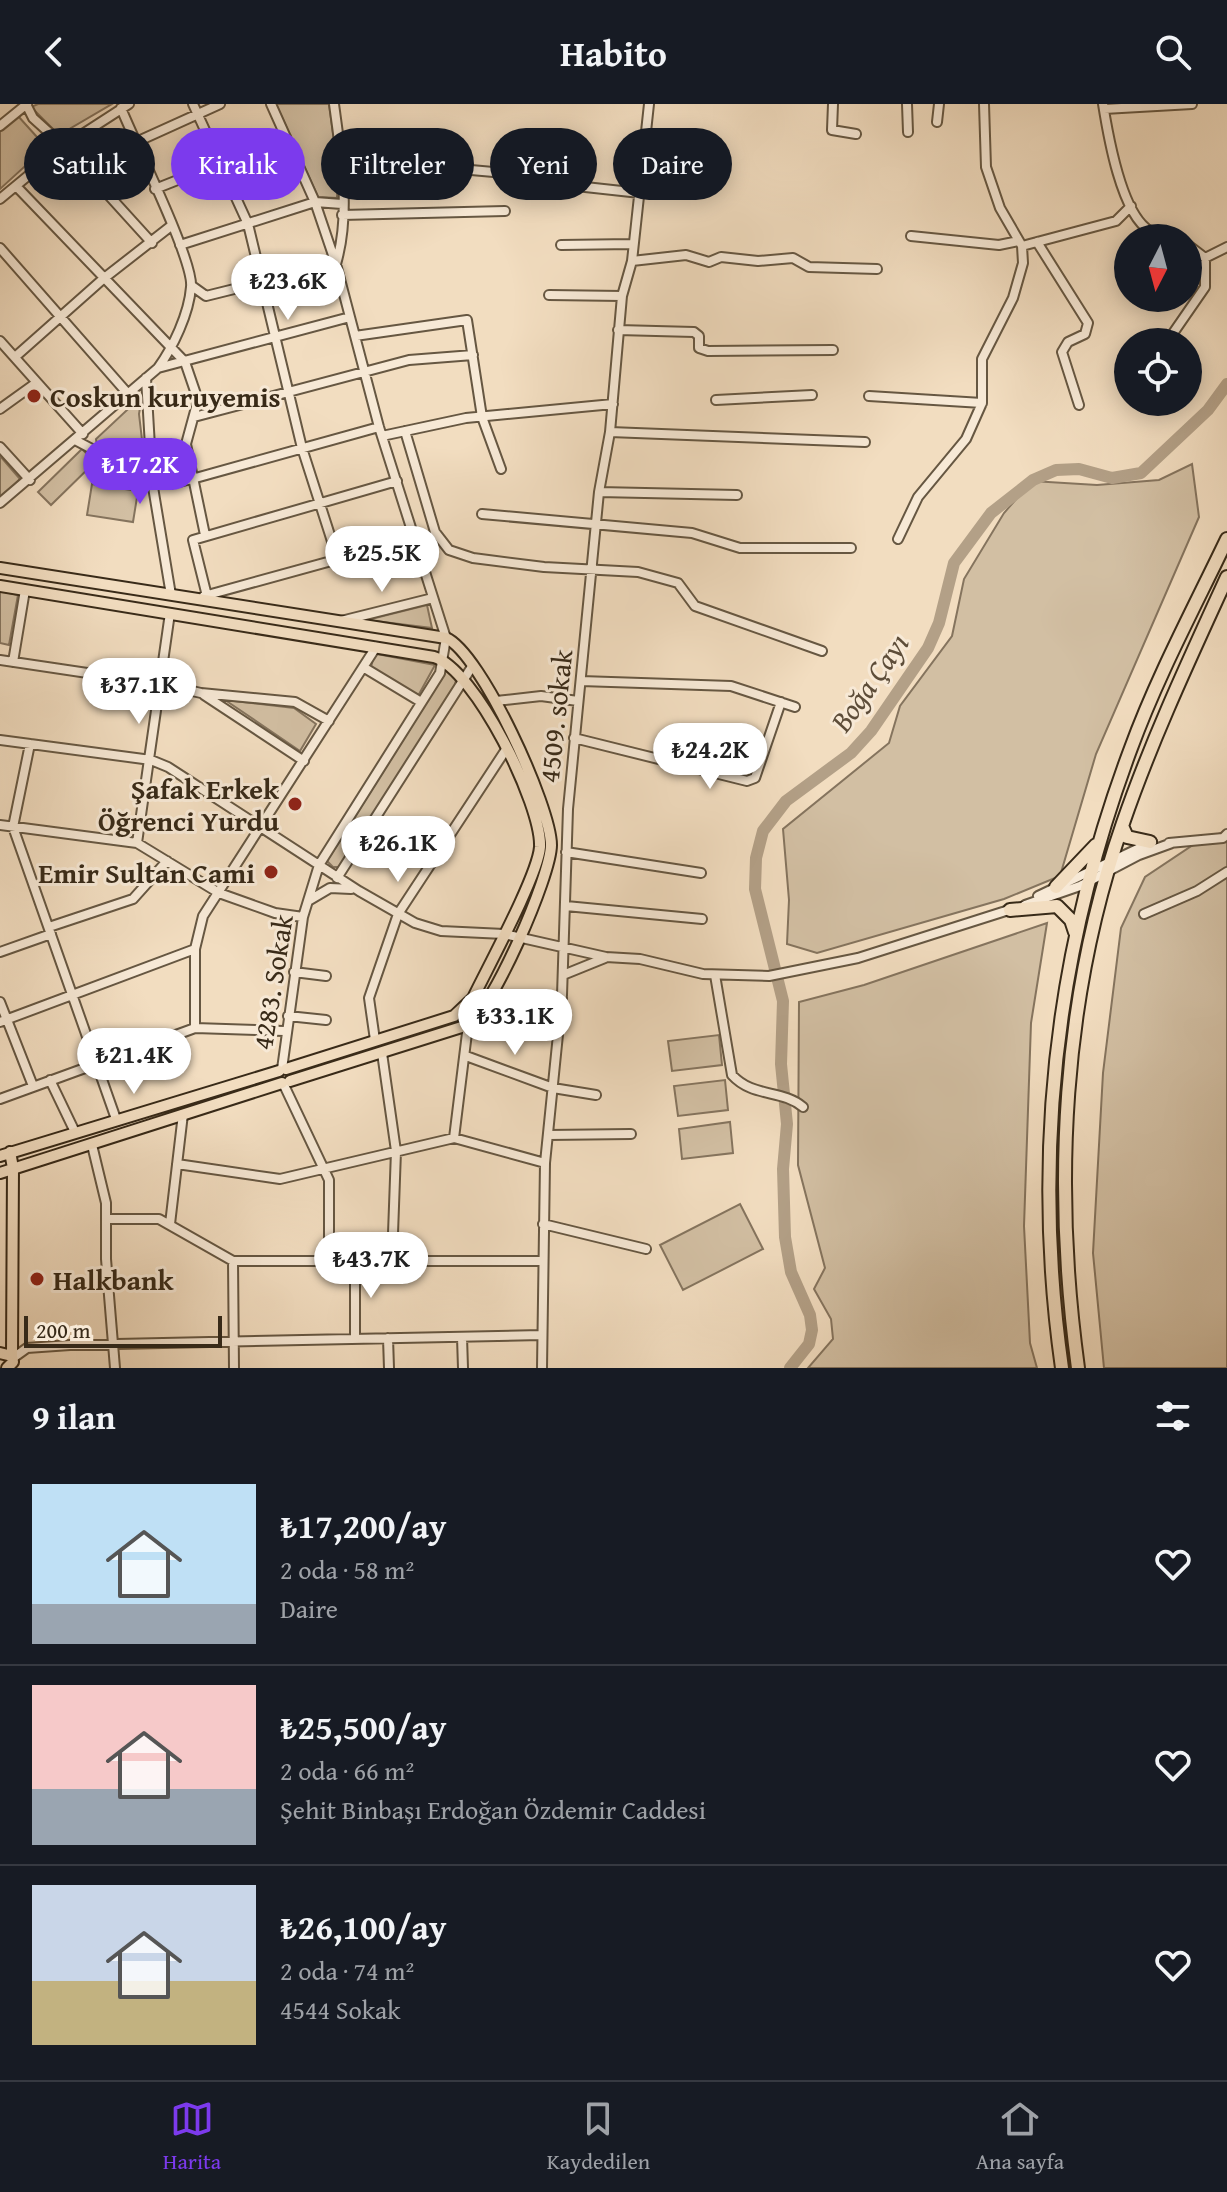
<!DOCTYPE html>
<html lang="tr">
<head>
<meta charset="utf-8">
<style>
  :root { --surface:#171b24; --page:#20242c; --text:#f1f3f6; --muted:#9ea1a6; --line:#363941; --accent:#7c3aed }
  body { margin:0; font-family:"Gentium Book Plus",serif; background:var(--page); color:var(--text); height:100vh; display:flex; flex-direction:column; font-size:30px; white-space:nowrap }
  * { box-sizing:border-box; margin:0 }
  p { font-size:26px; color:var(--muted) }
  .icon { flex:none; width:44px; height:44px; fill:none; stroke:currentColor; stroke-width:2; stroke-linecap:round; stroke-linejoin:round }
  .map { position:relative; height:1264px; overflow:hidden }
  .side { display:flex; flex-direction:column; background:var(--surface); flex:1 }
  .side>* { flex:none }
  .hud { position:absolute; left:24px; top:24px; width:800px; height:72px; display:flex; gap:16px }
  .needle { width:52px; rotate:186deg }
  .buttons { position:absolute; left:1114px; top:120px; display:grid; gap:16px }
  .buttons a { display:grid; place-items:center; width:88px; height:88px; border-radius:50%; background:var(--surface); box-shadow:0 4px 20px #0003; font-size:40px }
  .scale { position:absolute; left:24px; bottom:20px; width:198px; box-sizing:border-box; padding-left:8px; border:4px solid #382a18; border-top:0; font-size:22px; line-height:28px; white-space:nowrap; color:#382a18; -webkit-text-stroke:6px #f7e9d6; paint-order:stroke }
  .price { position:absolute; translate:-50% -68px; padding:0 18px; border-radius:28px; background:#fff; color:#222; font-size:26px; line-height:52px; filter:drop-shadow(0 2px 4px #0008) }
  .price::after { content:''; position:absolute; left:50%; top:48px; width:24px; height:18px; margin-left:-12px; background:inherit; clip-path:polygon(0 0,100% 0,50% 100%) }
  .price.active { background:var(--accent); color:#fff }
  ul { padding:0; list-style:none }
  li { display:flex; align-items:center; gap:24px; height:200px; padding:0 32px }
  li+li { border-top:2px solid var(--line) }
  li span { display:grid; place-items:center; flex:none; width:224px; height:160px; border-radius:0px; color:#555 }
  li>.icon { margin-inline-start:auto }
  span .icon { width:96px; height:96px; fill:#fffc; stroke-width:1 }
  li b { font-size:34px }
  h2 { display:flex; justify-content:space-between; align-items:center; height:96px; padding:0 32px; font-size:34px }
  .chip { padding:0 28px; border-radius:36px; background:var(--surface); box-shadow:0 4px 20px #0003; font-size:28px; line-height:72px }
  .chip.active { background:var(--accent); color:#fff }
  header { display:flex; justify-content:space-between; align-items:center; height:104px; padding:0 32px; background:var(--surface); font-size:36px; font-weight:600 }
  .menu { display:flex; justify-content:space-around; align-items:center; height:112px; border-top:2px solid var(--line); background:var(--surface); font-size:22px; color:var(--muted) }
  .menu a { display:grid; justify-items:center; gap:4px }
  .menu .active { color:var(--accent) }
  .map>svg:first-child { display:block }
  .green { fill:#d2bfa3; stroke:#85745e; stroke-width:2 }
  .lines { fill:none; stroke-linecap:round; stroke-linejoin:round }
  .river { stroke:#b3a087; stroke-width:12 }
  .minor-casing { stroke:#665742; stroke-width:12 }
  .major-casing { stroke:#382a18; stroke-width:14 }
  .highway-casing { stroke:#382a18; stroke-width:16 }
  .minor { stroke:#f7e9d6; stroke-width:8 }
  .major { stroke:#f2ddc0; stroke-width:10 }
  .highway { stroke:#f2ddc0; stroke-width:12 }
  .poi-dot { fill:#8f2418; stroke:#f7e9d6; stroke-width:3 }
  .labels { text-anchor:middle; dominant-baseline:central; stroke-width:6; stroke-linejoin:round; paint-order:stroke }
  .poi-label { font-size:28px; font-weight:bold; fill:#382a18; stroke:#f7e9d6; text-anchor:start }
  .street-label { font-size:28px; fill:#382a18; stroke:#f7e9d6 }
  .water-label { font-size:30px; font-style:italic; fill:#5d4d39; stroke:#f7e9d6 }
</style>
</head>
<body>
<header><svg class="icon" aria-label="back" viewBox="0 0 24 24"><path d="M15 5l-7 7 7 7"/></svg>Habito<svg class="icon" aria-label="search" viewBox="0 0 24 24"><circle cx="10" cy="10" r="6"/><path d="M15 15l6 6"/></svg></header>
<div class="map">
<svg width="1227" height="1264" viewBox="0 0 1227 1264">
  <rect width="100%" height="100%" fill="#f2ddc0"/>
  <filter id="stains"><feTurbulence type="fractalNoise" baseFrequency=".0025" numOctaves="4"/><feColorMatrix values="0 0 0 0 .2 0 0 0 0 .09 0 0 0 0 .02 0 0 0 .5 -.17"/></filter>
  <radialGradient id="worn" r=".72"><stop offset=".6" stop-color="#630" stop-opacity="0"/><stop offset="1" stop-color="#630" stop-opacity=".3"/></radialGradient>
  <path class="green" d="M38 0H112L59 31 31 3Z
    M276 0H329L338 66 337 94 318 93Z
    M18 12 46 43 0 85V27Z
    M142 292 139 310 146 370 97 342 96 335Z
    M82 345 95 358 51 401 38 388Z
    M0 352 20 375 4 391H0Z
    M1192 360 1199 413 1096 650 1060 772 1004 795 817 849 787 840 789 796 783 725 889 639 900 602 952 532 964 475 1004 409 1032 377 1097 381 1159 376Z
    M92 380 138 387 133 418 87 411Z
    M0 487 18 491 9 541 0 539Z
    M427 501 432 524 367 516Z
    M377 550 435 561 418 592 371 563 374 551Z
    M447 566 456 576 454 586 339 763H333L327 757Z
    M225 596 294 604 316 620 300 647Z
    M1227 727V1264H1104L1093 1149 1103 969 1121 824 1145 773 1199 737Z
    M1047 819 1031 919 1024 1122 1030 1239 1037 1264H808L833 1235 831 1215 814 1185 825 1164 798 1061 799 898 864 881Z
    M719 931 722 961 672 967 668 937Z
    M725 976 728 1006 678 1012 674 982Z
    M730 1018 733 1049 682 1055 679 1025Z
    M740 1100 763 1145 683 1186 660 1141Z"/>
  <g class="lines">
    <path class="river" d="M790 1264 809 1240 812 1226 810 1211 791 1168 785 1133 783 1065 787 1020 781 960 783 897 755 785 756 754 763 727 786 697 851 649 871 627 928 544 939 519 954 459 991 409 1033 376 1056 366 1079 365 1112 374 1141 369 1208 306 1227 280"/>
    <g class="minor-casing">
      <path id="minor" d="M26 0 33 14 64 42 152 139
        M193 0 248 120 302 344 338 456
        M271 0 315 98 336 160 379 323 446 534 440 569 319 761 303 813 282 965
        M833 0 832 26 856 30
        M907 0 908 28
        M1103 0C1108 31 1121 110 1150 127 1157 131 1167 132 1174 134
        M1104 5 1192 0
        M937 18 939 0
        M0 22 27 0
        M134 39 220 0
        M343 69 460 65 527 71 567 81 640 89
        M16 82 185 258 198 296 186 340 205 431
        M155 85 286 33
        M0 95 64 42 129 0
        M342 111 505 107
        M911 132 999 141 1019 137
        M1037 138 1088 219 1085 230 1068 238 1062 248 1079 301
        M180 141 315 98 342 100
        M561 141 632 140
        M1188 141 1205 154 1227 143
        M1022 142 1116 117 1131 102
        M0 144 129 291
        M632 157 686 151 709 158 721 153 758 157 793 154 809 163 877 165
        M192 182 206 192 336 160C351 109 341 52 334 0
        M549 191 622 192
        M618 226 694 228 699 232V244L708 247 833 246
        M355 232 467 216 482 313 501 365
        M0 237 83 330
        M1167 238 1205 183V154
        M15 253 103 175 171 122
        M158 264 350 213
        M146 274 152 377 170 380 192 375 379 323
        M869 292 982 299
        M716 296 812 291
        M0 305 36 279
        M194 313 409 256 473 251
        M405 327 435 428 449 446 473 454 544 463 638 468 678 479 695 502 822 547
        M610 328 865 338
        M382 332 466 314 613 300
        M75 336 152 377 171 491
        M0 343 30 376
        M599 388 737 391
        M0 399 158 264C173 243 189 210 191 183 194 157 134 37 121 4
        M482 410 692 429 740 444H851
        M898 435 918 393 966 335 982 299V255L1013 194 1023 159 1022 142 1000 104 986 63 984 0
        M204 492 415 434
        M207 492 193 436 397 377
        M341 517 433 494
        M0 556 161 580 201 589 295 598 329 617
        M13 558 25 486
        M363 563 421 598
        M581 577 731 582 795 603
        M204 591 304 657
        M496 597 541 592 578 597
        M574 634 747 677 755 674 781 598
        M0 636 151 656 168 663 359 787 415 819 441 827 504 830 606 853 640 855 703 870 769 872 858 854 1012 805
        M30 640 13 723 116 1015
        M0 721 137 739 219 789 275 809 303 813
        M137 739 170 509
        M1169 739 1223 734 1227 730
        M566 748 701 769
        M337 774 473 561
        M1038 792 1152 738
        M308 797 330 784 351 785
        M1025 801 1080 782 1139 751 1172 739
        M566 802 702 815
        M1144 810 1197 787 1227 768
        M49 823 133 795 167 757
        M0 848 51 830
        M294 868 326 872
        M563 871 605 854
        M715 871 732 971C753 994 782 985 803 1003
        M496 882 497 895 514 910
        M0 898 33 982
        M288 912 326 916
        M476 916 485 918 562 894
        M0 918 195 845
        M195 924V845L203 812 376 543
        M375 936 369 894 398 810 505 647
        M382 949 396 1047 392 1157
        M466 952 553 984 596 991
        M50 976 75 1028
        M283 979 329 1076V1157
        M0 995 195 924 284 927
        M548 1031 631 1030
        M454 1034 468 921
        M92 1041 106 1099V1155L115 1264
        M177 1060 280 1075 454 1034 545 1059
        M107 1115H159L233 1157H542
        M170 1120 183 1010
        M543 1120 646 1145
        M233 1157 234 1264
        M355 1157V1235
        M462 1233 463 1264
        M388 1234 389 1264
        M13 1254 27 1244 70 1241 541 1231
        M542 1264 545 1059 562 891 568 705 599 388 610 328 622 192 632 157 649 0"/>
    </g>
    <g class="major-casing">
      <path id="major" d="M0 464 446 534C481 549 551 703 551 741 551 772 492 906 468 921L290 977
        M0 482 434 553C475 565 542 701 540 743 538 771 488 863 473 894L454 912 286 965
        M10 1048 13 1064 12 1252
        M0 1052 279 967
        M0 1069 282 979
        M0 1249 12 1252 13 1258 7 1264"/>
    </g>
    <g class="highway-casing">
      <path id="highway" d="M1122 722 1127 733 1150 738
        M1056 783 1096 741
        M1010 806 1057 802 1071 816 1075 828
        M1062 1264C1032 1053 1056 844 1131 644 1157 573 1194 504 1227 435
        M1078 1264C1053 1082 1062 894 1123 719 1152 635 1190 554 1227 473"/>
    </g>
    <use href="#minor" class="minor"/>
    <use href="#major" class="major"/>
    <use href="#highway" class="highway"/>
  </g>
  <g class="poi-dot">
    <circle cx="34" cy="292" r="8"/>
    <circle cx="295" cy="700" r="8"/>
    <circle cx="271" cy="768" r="8"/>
    <circle cx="37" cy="1175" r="8"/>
  </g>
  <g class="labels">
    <g class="poi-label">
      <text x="50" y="292">Coskun kuruyemis</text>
      <text x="279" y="684" text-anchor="end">Şafak Erkek<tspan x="279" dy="32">Öğrenci Yurdu</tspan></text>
      <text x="255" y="768" text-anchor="end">Emir Sultan Cami</text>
      <text x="53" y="1175">Halkbank</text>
    </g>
    <g class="street-label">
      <text transform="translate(555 612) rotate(-84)">4509. sokak</text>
      <text transform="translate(272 878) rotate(-81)">4283. Sokak</text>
    </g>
    <g class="water-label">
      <text transform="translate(869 578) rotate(-55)">Boğa Çayı</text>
    </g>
  </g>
  <rect width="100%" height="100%" filter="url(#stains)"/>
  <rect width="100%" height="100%" fill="url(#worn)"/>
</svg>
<div class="buttons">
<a><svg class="needle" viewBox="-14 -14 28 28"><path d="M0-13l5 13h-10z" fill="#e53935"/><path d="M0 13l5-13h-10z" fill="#9ea1a6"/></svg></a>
<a><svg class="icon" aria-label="locate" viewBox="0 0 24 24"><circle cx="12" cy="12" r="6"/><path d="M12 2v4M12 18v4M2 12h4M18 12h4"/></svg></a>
</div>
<div class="scale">200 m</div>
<b class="price" style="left:288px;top:218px">₺23.6K</b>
<b class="price active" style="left:140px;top:402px">₺17.2K</b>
<b class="price" style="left:382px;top:490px">₺25.5K</b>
<b class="price" style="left:139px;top:622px">₺37.1K</b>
<b class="price" style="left:710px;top:687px">₺24.2K</b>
<b class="price" style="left:398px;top:780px">₺26.1K</b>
<b class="price" style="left:515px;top:953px">₺33.1K</b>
<b class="price" style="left:134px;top:992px">₺21.4K</b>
<b class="price" style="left:371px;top:1196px">₺43.7K</b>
<div class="hud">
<a class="chip">Satılık</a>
<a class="chip active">Kiralık</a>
<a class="chip">Filtreler</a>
<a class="chip">Yeni</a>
<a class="chip">Daire</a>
</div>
</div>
<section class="side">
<h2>9 ilan<svg class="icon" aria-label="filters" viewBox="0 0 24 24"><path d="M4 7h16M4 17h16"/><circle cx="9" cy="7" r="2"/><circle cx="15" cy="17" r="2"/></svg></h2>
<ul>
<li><span style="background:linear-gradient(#bfe0f5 75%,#9aa5b1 0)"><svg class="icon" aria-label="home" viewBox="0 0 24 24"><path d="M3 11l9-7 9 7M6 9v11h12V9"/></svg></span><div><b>₺17,200/ay</b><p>2 oda · 58 m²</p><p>Daire</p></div><svg class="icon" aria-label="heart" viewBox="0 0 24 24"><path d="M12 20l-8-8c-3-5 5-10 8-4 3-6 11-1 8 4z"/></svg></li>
<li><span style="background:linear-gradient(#f6c9c9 65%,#9aa5b1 0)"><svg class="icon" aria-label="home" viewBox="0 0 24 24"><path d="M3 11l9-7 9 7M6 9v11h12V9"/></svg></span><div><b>₺25,500/ay</b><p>2 oda · 66 m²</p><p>Şehit Binbaşı Erdoğan Özdemir Caddesi</p></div><svg class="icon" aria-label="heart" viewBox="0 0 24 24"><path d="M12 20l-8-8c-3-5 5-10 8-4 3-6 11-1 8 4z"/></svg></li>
<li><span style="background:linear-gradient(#c9d6e8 60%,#c2b280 0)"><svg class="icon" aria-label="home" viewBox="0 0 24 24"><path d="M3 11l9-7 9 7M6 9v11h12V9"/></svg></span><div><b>₺26,100/ay</b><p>2 oda · 74 m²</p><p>4544 Sokak</p></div><svg class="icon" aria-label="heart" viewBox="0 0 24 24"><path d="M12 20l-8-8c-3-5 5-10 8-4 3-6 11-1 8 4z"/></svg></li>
</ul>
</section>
<nav class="menu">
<a class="active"><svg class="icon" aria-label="map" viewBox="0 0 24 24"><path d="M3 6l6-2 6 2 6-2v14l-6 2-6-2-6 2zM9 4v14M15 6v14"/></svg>Harita</a>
<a><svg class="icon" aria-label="saved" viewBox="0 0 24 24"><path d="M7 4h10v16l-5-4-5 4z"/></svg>Kaydedilen</a>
<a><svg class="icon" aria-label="home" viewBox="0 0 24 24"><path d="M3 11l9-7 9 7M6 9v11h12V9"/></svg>Ana sayfa</a>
</nav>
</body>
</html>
